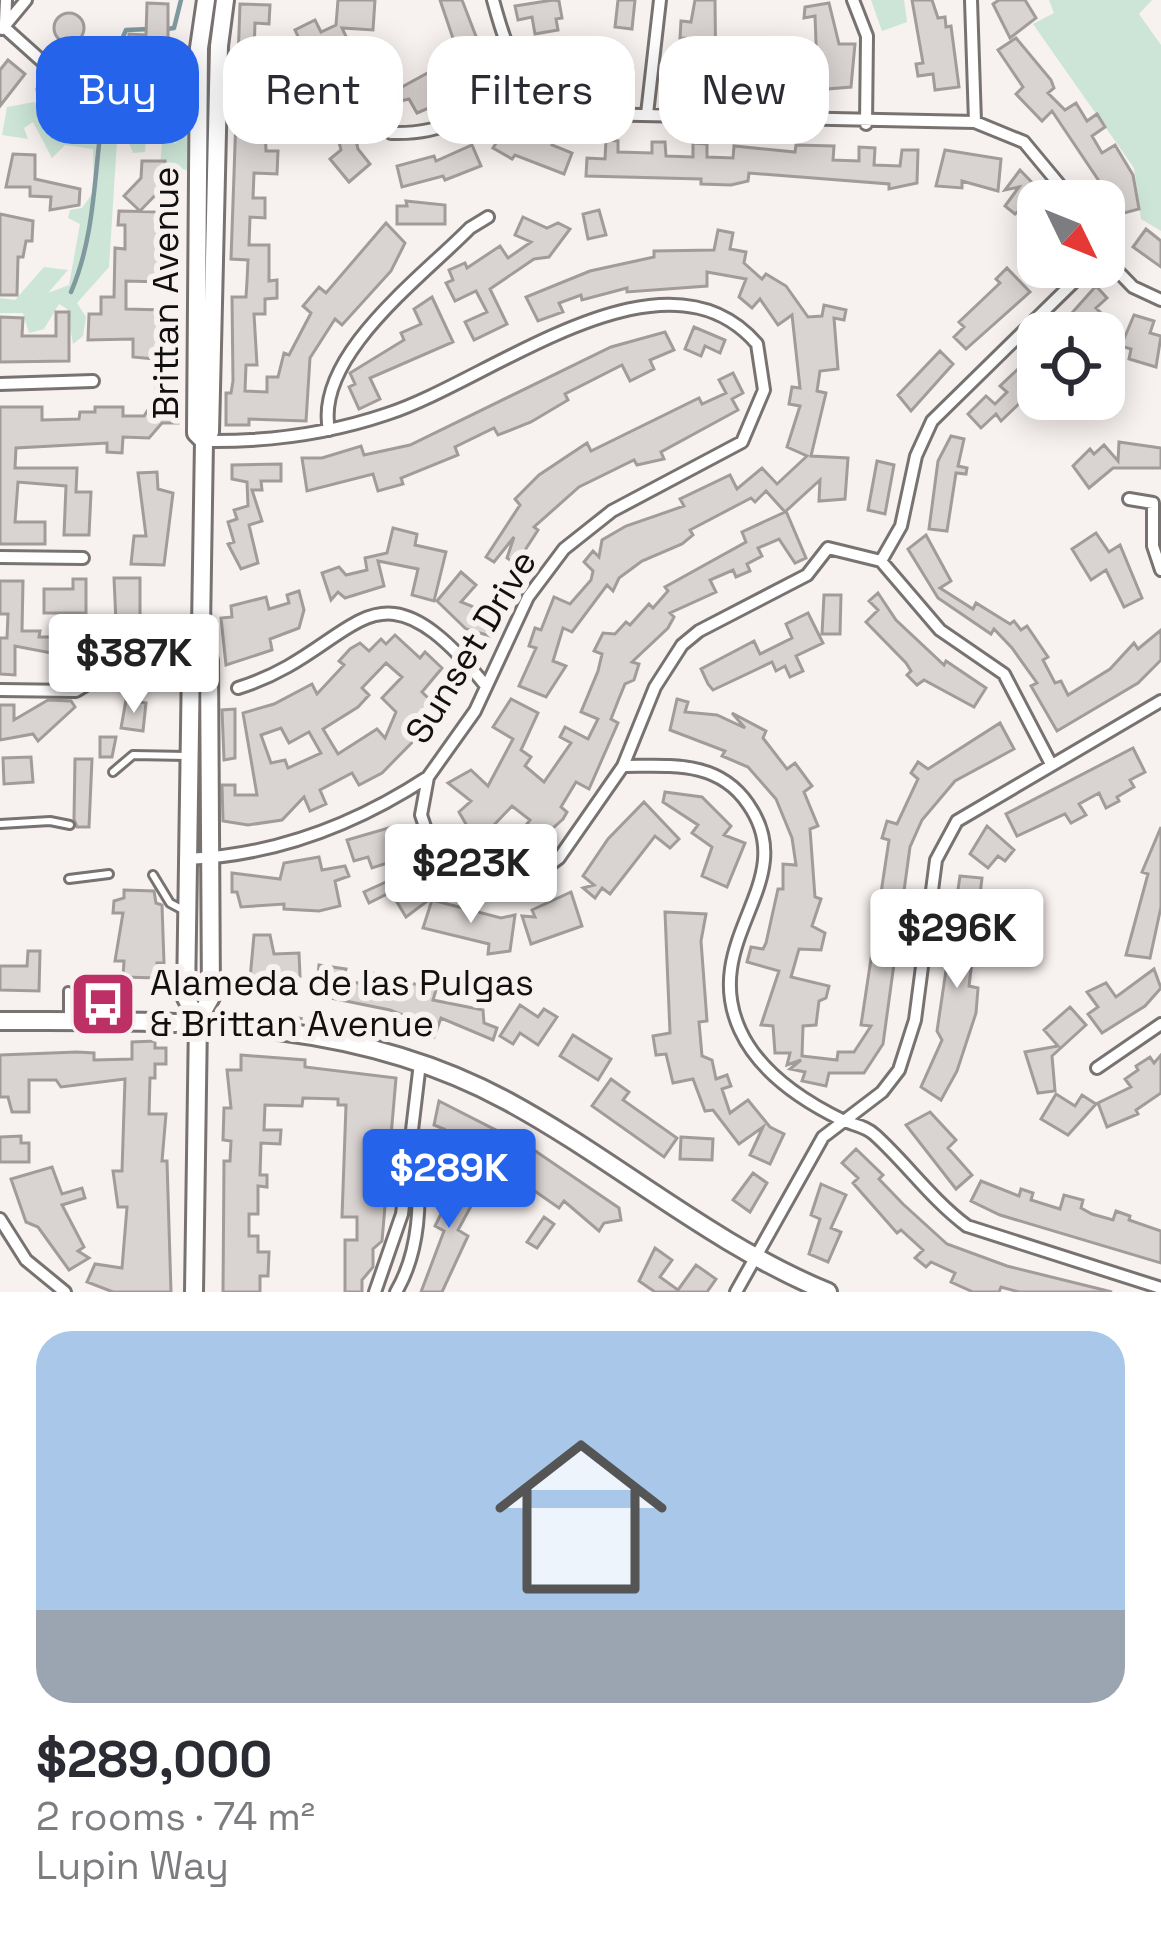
<!DOCTYPE html>
<html lang="en">
<head>
<meta charset="utf-8">
<style>
  :root { --surface:#fff; --page:#f2f2f3; --text:#2b2b33; --muted:#7c7c81; --accent:#2563eb }
  body { margin:0; font-family:"Space Grotesk",sans-serif; background:var(--page); color:var(--text); height:100vh; display:flex; flex-direction:column; font-size:45px; white-space:nowrap }
  * { box-sizing:border-box; margin:0 }
  p { font-size:39px; color:var(--muted) }
  .icon { flex:none; width:66px; height:66px; fill:none; stroke:currentColor; stroke-width:2; stroke-linecap:round; stroke-linejoin:round }
  .map { position:relative; height:1292px; overflow:hidden }
  .details { display:flex; flex-direction:column; background:var(--surface); flex:1 }
  .details>* { flex:none }
  .top-card { position:absolute; left:36px; top:36px; width:1089px; height:108px; display:flex; gap:24px }
  .needle { width:78px; rotate:133deg }
  .buttons { position:absolute; left:1017px; top:180px; display:grid; gap:24px }
  .buttons a { display:grid; place-items:center; width:108px; height:108px; border-radius:24px; background:var(--surface); box-shadow:0 6px 30px #0003; font-size:60px }
  .price { position:absolute; translate:-50% -102px; padding:0 27px; border-radius:12px; background:#fff; color:#222; font-size:39px; line-height:78px; filter:drop-shadow(0 3px 6px #0008) }
  .price::after { content:''; position:absolute; left:50%; top:72px; width:36px; height:27px; margin-left:-18px; background:inherit; clip-path:polygon(0 0,100% 0,50% 100%) }
  .price.active { background:var(--accent); color:#fff }
  ul { padding:0; list-style:none }
  li { display:grid; align-content:center; gap:24px; height:636px; padding:0 36px }
  li span { display:grid; place-items:center; height:372px; border-radius:36px; color:#555 }
  li>.icon { margin-inline-start:auto }
  span .icon { width:216px; height:216px; fill:#fffc; stroke-width:1 }
  li b { font-size:51px }
  .tag { padding:0 42px; border-radius:36px; background:var(--surface); box-shadow:0 6px 30px #0003; font-size:42px; line-height:108px }
  .tag.active { background:var(--accent); color:#fff }
  .map>svg:first-child { display:block }
  .green { fill:#cce5d7 }
  .lines { fill:none; stroke-linecap:round; stroke-linejoin:round }
  .stream { stroke:#80999e; stroke-width:4.5 }
  .building { fill:#d9d3d1; stroke:#a19c9a; stroke-width:3; fill-rule:evenodd }
  .service-casing { stroke:#787371; stroke-width:12 }
  .minor-casing { stroke:#787371; stroke-width:16 }
  .secondary-casing { stroke:#787371; stroke-width:22 }
  .path { stroke:#a49f9e; stroke-width:3; stroke-dasharray:9 6; stroke-linecap:butt }
  .service { stroke:#fff; stroke-width:6 }
  .minor { stroke:#fff; stroke-width:10 }
  .secondary { stroke:#fff; stroke-width:16 }
  .labels { text-anchor:middle; dominant-baseline:central; stroke-width:12; stroke-linejoin:round; paint-order:stroke }
  .street-label { font-size:36px; fill:#110f0f; stroke:#f7f1ef }
  .poi-label { font-size:36px; fill:#110f0f; stroke:#f7f1ef; text-anchor:start }
</style>
</head>
<body>
<div class="map">
<svg width="1161" height="1292" viewBox="0 0 1161 1292">
  <rect width="100%" height="100%" fill="#f7f1ef"/>
  <path class="green" d="M871 0H904L907 22 882 31Z
    M1049 0H1152L1139 14 1161 45V231L1141 219 1134 168 1033 24 1054 13Z
    M113 49 134 68 149 71 134 86 129 81 112 88 109 107 98 101 82 103 58 83 63 76 87 79 97 51Z
    M188 82 187 170 160 164 162 144 155 138 146 140 145 152 133 153 124 130 167 125 175 144 179 140 182 121 172 94 180 83Z
    M34 102 46 110 52 136 110 118 118 125 109 267 77 303 86 317 83 336 73 344 67 309 59 304 44 329 29 333 23 313H0V298L15 300 44 267 68 270 48 293 69 285 80 224 68 218 70 210 82 208 94 191 93 149 65 145 52 158 33 122 24 128 28 139 2 135 7 107Z"/>
  <g class="lines">
    <path class="stream" d="M167 29 174 28 181 0
      M71 292C107 209 87 111 126 30L150 29"/>
  </g>
  <path class="building" d="M338 0H375L373 30 342 28 350 45 304 67 294 46 301 43 295 30 315 20 321 32 336 25Z
    M440 0H462L489 70 474 76 469 63 462 65Z
    M553 0 559 1 562 18 556 19 558 30 535 34 532 17 518 20 515 6Z
    M618 0H635L632 29 615 27Z
    M695 0H715L716 91 692 89 694 75 677 74 679 59 696 61 698 39 680 38 681 21 691 22Z
    M912 0H932L938 18 945 17 946 27 951 26 959 87 935 90 933 74 918 76 916 64 923 63Z
    M999 0H1025L1036 18 1010 38 993 4Z
    M147 3 168 4V55L145 54V65L126 64 129 34 146 35Z
    M829 3 839 44H855L851 87 802 91 803 69H817L815 16 804 18 805 7Z
    M240 4 270 5 269 24 255 23 254 53 268 54 267 73 252 72 250 99 277 100V127H265L266 151H278L277 174 254 173 253 198H265V218L250 217 249 245H269V281L277 280V298L265 299V314H254L257 365H246L245 391 267 392V377H278L284 353 289 355 311 313 303 306 319 287 326 293 386 223 405 243 391 271 342 325 335 319 310 358 306 421 249 419V425H226V393H231L233 381 232 297H246L247 281 248 260 231 259Z
    M54 28a15 15 0 1 1 30 0a15 15 0 1 1-30 0Z
    M1016 38 1051 80 1054 88 1048 93 1065 110 1076 103 1087 121 1097 114 1105 127 1092 136 1102 153 1115 145 1133 175 1139 209 1113 216 1101 184 1052 111 1042 121 1016 94 1023 87 998 50Z
    M578 39 596 63 576 77 566 63 555 71 546 59Z
    M8 60 25 74 0 106V70Z
    M394 64 400 88 433 70 436 75 443 71 457 96 417 113 409 99 388 104 386 95 352 122 358 149 370 164 349 182 330 159 341 150 337 134 347 132 329 108 359 85 381 79 378 68Z
    M606 66 633 68 631 90H603Z
    M764 68 782 70 781 92 758 85V70Z
    M160 76 161 111 140 112V77Z
    M75 84 78 106 88 105 90 124 56 128 53 105 39 107 37 89Z
    M511 120 538 137 541 128 556 134 552 145 572 153 564 174 515 155 512 159 493 148Z
    M606 140 618 141V152L652 153V142H665L666 156 693 157V143L707 144V157L733 158 734 146 795 152 796 145 834 146 833 160 859 161V147L875 148 874 165 900 166 902 150H918L917 183 889 189V184L749 173 748 181 731 185 701 184V179L586 176 587 158 605 159Z
    M472 145 481 166 445 180 443 176 402 187 397 166 434 156 436 161Z
    M945 150 1001 159 998 191 962 181V188L936 186Z
    M13 154 35 155V179L80 189 79 205 50 210 51 197 30 196V187H6Z
    M142 161H165L164 186 140 211 124 196 141 178Z
    M1020 170 1050 201H1038V211L1027 203 1015 214 1005 206 1019 187 1005 190Z
    M406 201 445 205V224H397V206H407Z
    M599 210 606 235 588 239 583 214Z
    M119 211 163 212 162 282 126 281V309L165 310 169 316 165 360 133 357V339L88 340 89 314H101V297H114L115 248 125 249V225H118Z
    M0 214 33 221 32 241H26L23 257H18L17 295H0Z
    M523 217 547 228 558 223 570 229 549 257 534 259 490 289 507 324 474 340 465 322 487 312 476 291 455 301 446 283 453 280 449 270 465 263 467 268 500 246 508 258 531 242 515 235Z
    M1146 229 1161 241V267L1133 247Z
    M718 230 733 233 730 249 746 252 744 263 762 279 766 274 786 286 808 317 822 316 824 305 846 310 844 320 834 318 838 369 820 371 817 391 826 393 811 456 848 458 845 499 819 501 820 480 786 511 806 558 795 563 779 539 758 548 762 556 747 564 750 571 736 577 733 570 710 580 716 592 670 613 674 617 668 628 632 662 639 664 634 680 625 684 618 701 611 719 618 723 589 789 576 782 561 807 567 812 563 819 532 847 539 853 526 866 517 858 512 863 504 855 530 820 512 806 493 826 470 831 459 812 471 801 448 783 471 770 488 786 513 739 493 727 511 699 538 713 521 750 531 757 525 766 544 782 571 743 560 737 565 727 588 739 598 719 581 712 598 671 602 654 594 651 603 633 615 634 626 622 630 625 649 604 653 608 668 591 665 587 746 542 742 532 785 512 766 491 755 502 751 498 690 530 693 535 682 544 642 561 619 578 613 591 607 585 572 632 563 628 553 661 566 666 546 697 519 686 536 648 529 646 535 628 541 630 554 597 570 604 591 580 593 571 584 562 593 551 599 557 602 540 626 526 684 506 680 499 730 475 737 489 762 468 777 484 807 456 787 447 800 406 789 404 792 387 800 388 792 315 778 325 760 299 752 308 739 297 746 279 707 272V286L627 292V288L582 300 581 295 559 303 563 312 538 321 526 297 590 271 654 257V251L714 250Z
    M1007 268 1030 292 966 349 954 337 964 327 959 322 1000 283 996 279Z
    M1096 286 1107 298 1096 308 1112 324 1102 333H1054Z
    M432 297 453 342 370 378 380 399 359 409 349 387 355 384 350 373 404 340 401 333 421 324 414 309Z
    M56 312H69V361L0 362V317L23 318 22 336H56Z
    M1134 315 1154 321 1150 333 1161 336 1156 367 1129 359 1131 349 1121 346Z
    M694 327 725 340 720 353 705 346 701 356 685 349Z
    M665 332 674 350 650 360 654 369 630 381 622 365 565 394 568 400 531 422 498 435 494 428 455 447 458 455 401 478 403 484 378 491 373 474 307 491 302 458H322L361 446 364 455 410 445 611 347Z
    M1038 350 1033 386 1038 399 1030 407 1023 400 1001 421 996 414 981 428 968 414 986 396 995 404 1007 392 1000 386Z
    M940 351 953 364 911 411 898 395Z
    M733 373 743 393 732 399 738 410 661 452 664 459 637 465 634 460 579 487 534 527 538 530 516 564 507 558 514 537 494 562 486 557 520 505 515 499 539 475 587 443 591 451 699 398 702 404 726 393 719 380Z
    M156 382H179L178 423H162L149 438 123 437 122 453 107 452V443L16 448 15 468H77L76 492H91L89 535H64L66 486 18 482 15 522H45V544H0V407H42V420L79 419 80 412H95V407H123V416H144L155 399Z
    M951 436 964 439 958 466 967 468 966 474 956 473 947 531 929 529 938 461Z
    M1119 442 1161 448V468H1113L1089 488 1073 466 1090 449 1094 454 1104 445 1118 461Z
    M877 461 894 465 885 514 868 510Z
    M281 464V481H261L262 490H252L262 521 249 525 258 563 241 569 228 544 234 542 228 522 237 519 234 510 248 506 247 482 232 479V465Z
    M157 472 158 489 173 493 164 565 131 564 134 536H146L138 473Z
    M393 528 417 534 415 545 446 552 434 601 412 595 418 569 378 561 384 586 345 598 338 592 331 600 322 573 339 567 346 575 367 570 365 558 387 553Z
    M1096 533 1109 552 1120 545 1142 598 1124 607 1106 570 1091 580 1072 549Z
    M926 535 951 581 940 588 973 609 976 603 1010 624 1014 621 1021 630 1027 626 1048 657 1043 660 1055 683 1061 681 1068 695 1110 669 1134 643 1138 649 1161 630V660L1138 683 1057 731 1031 686 1037 683 1012 648 994 629 991 634 938 598 908 549Z
    M461 572 476 585 461 602 486 612 490 601 503 606 490 636 466 629 437 601Z
    M114 578H140V622H116Z
    M73 579H86V613H44V589H73Z
    M0 581H23L22 631H40L39 637H55V643L106 640V655L86 656V665L67 672V656L15 646V675L0 674V638H7L8 614H0Z
    M299 591 304 610 299 628 270 639 272 650 226 665 221 618 232 617 231 606 266 597 269 609 289 603 287 595Z
    M878 593 896 620 944 665 946 661 986 688 974 707 924 680 917 685 907 675 911 671 906 663 866 622 878 610 869 601Z
    M824 595H841L840 634H822Z
    M808 613 823 643 796 656 803 671 790 677 785 666 776 671 772 662 713 690 708 684 701 669 754 641 760 654 792 638 786 624Z
    M136 632H159V666H130Z
    M395 635 420 658 425 652 442 668 422 692 442 712 382 773 359 785 352 773 320 790 326 804 310 811 304 797 282 820 248 825 223 821 222 785H235V795H257L243 713 274 704 312 684 317 694 344 665 339 661 350 649 360 643 369 651 381 639 386 644ZM386 663 402 677 382 698 396 712 385 738 377 729 338 754 323 729 358 707 369 695 362 688ZM281 728 289 743 309 732 321 753 288 768 285 760 271 763 261 735Z
    M677 699 688 702 685 712 717 715 745 728 732 713 766 731 763 738 787 769 795 763 812 786 804 792 818 826 810 829 815 897 821 899 812 926 825 933 821 950 799 949 791 977 829 986 826 998 819 1001 816 1025 803 1026 802 1056 837 1060 838 1052H854L871 1026 861 1025 889 840 882 838 887 821 897 824 918 779 911 773 918 762 928 769 1000 723 1014 749 955 781 922 820 910 847 883 1044 864 1073H829L826 1086 802 1081 805 1072 790 1069 801 1060 787 1065 790 1053H775L773 1026 761 1025 779 971 747 962 751 947 763 949 766 943 778 889H783V864L796 865 792 838 776 799 748 767 722 756 725 751 670 730Z
    M48 700 71 701 75 707 38 741 33 734 0 740V705H14V720Z
    M126 700 146 703 143 731 121 728Z
    M235 709V758L224 760 222 710Z
    M100 737H116L112 757H100Z
    M1133 748 1145 772 1130 780 1134 787 1117 797 1119 801 1106 808 1099 793 1079 804 1086 815 1071 823 1065 814 1017 836 1006 814Z
    M31 757 33 782 4 784 3 758Z
    M75 759H92L89 827H77L74 819Z
    M665 792 702 797 731 826 724 835 745 843 727 887 702 876 712 847 692 833 698 825 663 802Z
    M644 802 679 839 670 848 655 836 610 894 602 888 595 898 583 888 594 885 583 876 608 839Z
    M395 826 399 840 393 845 400 859 372 868 368 857 354 861 347 840Z
    M987 826 1014 850 1005 861 998 856 988 868 970 854Z
    M1161 827V907L1150 958 1126 955 1148 874 1142 872Z
    M319 857 322 870 345 866 349 876 335 881 340 906 319 911 284 909V904L241 907 237 892H232V873L280 879 284 863Z
    M406 873 410 882 416 877 424 887 415 893 430 899 406 917 391 892 369 903 364 892Z
    M960 876 982 878 969 986 978 988 976 1013 957 1071 941 1100 921 1087 942 1040 937 1031Z
    M124 890 154 891 156 903 162 905 164 963H157V978L123 977 124 961H115L123 913H113L114 901 124 898Z
    M571 892 582 926 531 944 522 916 535 917 532 910Z
    M432 900 501 918 515 915 510 951 488 954 489 944 423 928Z
    M665 912 706 914 701 941 707 1021 699 1022 702 1056 712 1060 716 1079 727 1075 731 1086 722 1089 730 1113 748 1100 770 1127 784 1134 770 1164 750 1155 763 1127 739 1144 713 1110 705 1111 693 1079 673 1083 666 1054 656 1055 653 1036 670 1033Z
    M254 935H270L274 954 299 953 300 976 274 977V985L250 979Z
    M28 951H40L39 991 0 990V966H27Z
    M319 965 346 969 343 980 363 984 367 971 376 974 375 986 397 993 401 980 436 990 433 1000 483 1010 484 1023 497 1028 493 1040 441 1018 434 1037 420 1032 423 1023 390 1010 316 995Z
    M1154 969 1161 988 1145 1006 1102 1033 1088 1014 1098 1007 1087 992 1106 983 1116 997Z
    M520 1005 538 1017 544 1009 557 1017 538 1045 520 1033 513 1044 500 1036Z
    M1070 1007 1086 1025 1052 1056 1055 1091 1038 1093 1025 1052 1058 1046 1044 1030Z
    M573 1035 611 1059 598 1080 560 1056Z
    M155 1041V1048H166V1064H155V1078H150L149 1114H166L162 1161H167L171 1292H113L87 1282 95 1264 122 1268 127 1207H118L113 1171H122L125 1079 61 1087 56 1080H29V1112H12L8 1097H0V1055L77 1052 94 1053V1060L132 1059V1042Z
    M241 1055 305 1060V1067L396 1078 382 1241 373 1249V1267L362 1280V1292H345V1240H357V1217H342L346 1105H338V1099L303 1098 302 1106 265 1105 264 1130H281L280 1144 261 1143 260 1175H267V1187L258 1186V1214H249V1236H258V1252H269L268 1276H260V1292H223L224 1161H230L231 1141 223 1140 224 1108H231L227 1070H241Z
    M1161 1055V1093L1136 1110 1138 1114 1107 1127 1098 1103 1131 1087 1125 1079 1138 1070 1136 1066 1150 1057 1154 1063Z
    M611 1079 629 1092 623 1100 677 1138 664 1157 592 1106Z
    M1056 1094 1075 1106 1082 1095 1096 1104 1068 1135 1041 1119Z
    M439 1101 531 1148 619 1208 621 1220 604 1223 599 1231 564 1201 559 1208 529 1187 533 1181 516 1169 482 1152 479 1158 441 1135 444 1129 434 1125Z
    M930 1112 956 1140 948 1148 972 1175 956 1189 906 1125Z
    M21 1136V1143H29V1162H0V1137Z
    M681 1137 713 1139 712 1160 680 1159Z
    M856 1149 883 1175 879 1179 903 1204 947 1244 1007 1266 1112 1292H1019L1001 1287 999 1292H973L951 1282 955 1273 931 1262 926 1267 915 1258 923 1250 901 1230 897 1233 853 1183 858 1178 842 1163Z
    M52 1167 62 1194 82 1188 85 1198 62 1205 84 1247 78 1251 89 1258 69 1270 38 1227 26 1222 11 1179Z
    M448 1168 467 1179 462 1188 476 1197 458 1230 468 1236 442 1292H421L444 1231 435 1226 448 1200 436 1191Z
    M753 1173 767 1183 750 1212 733 1200Z
    M981 1181 1019 1196 1021 1189 1033 1193 1031 1200 1060 1209 1064 1195 1083 1200 1081 1208 1092 1214 1113 1220 1116 1211 1130 1216 1129 1220 1161 1231V1263L1000 1215 971 1201Z
    M821 1184 846 1195 831 1228 841 1232 828 1262 809 1254 820 1219 811 1215Z
    M544 1217 554 1224 537 1248 527 1242Z
    M655 1248 672 1260 660 1277 678 1290 696 1265 716 1279 707 1292H655L639 1281Z"/>
  <g class="lines">
    <g class="service-casing">
      <path id="service" d="M113 772 133 755 187 756
        M0 824 50 821 70 825
        M153 875 170 903 185 911
        M69 879 109 874
        M68 1019V991"/>
    </g>
    <g class="minor-casing">
      <path id="minor" d="M493 0C512 70 523 89 592 114L975 122 1024 142 1073 201
        M853 0 867 36 866 124
        M971 0 975 122
        M5 23 6 0
        M4 27 43 62 70 64
        M2 29 26 0
        M647 114 660 0
        M391 133C453 135 472 111 516 71
        M1104 257 1133 287 1161 300
        M0 384 93 381
        M329 430C314 356 422 277 470 228L488 217
        M204 441C266 442 328 434 387 414 490 381 664 236 757 344L764 390 742 442 612 511 564 549 528 597 475 711 428 777 421 815 436 859 454 875 503 888 525 883 559 858 623 766 655 687 682 645 699 631 807 575 828 548 881 561 940 630 1004 674 1051 764
        M1129 499 1153 503V546L1161 570
        M0 557 83 558
        M881 561 901 526 916 456 932 421 1089 267
        M238 688C359 651 369 542 486 686
        M0 690 76 691 96 679
        M623 766C671 766 718 760 748 804 803 882 698 938 740 1030 759 1072 803 1101 842 1120 853 1125 866 1126 875 1135 907 1164 931 1199 967 1226L1161 1288
        M188 859C277 855 355 825 428 777
        M1097 1068 1161 1024
        M0 1219 26 1260 65 1292
        M375 1292 402 1214 420 1063
        M396 1292C419 1253 423 1198 414 1155
        M736 1292 823 1137 882 1092 899 1070 915 1020 936 860 957 821 1161 701"/>
    </g>
    <g class="secondary-casing">
      <path id="secondary" d="M204 441 196 433 199 48 206 0
        M198 1020 186 998 191 661 201 628
        M0 1021C175 1022 347 1014 507 1101 616 1160 711 1244 828 1292
        M194 1292 198 1020 211 997 209 661 201 628 204 441 210 432 219 46 225 0"/>
    </g>
    <path class="path" d="M279 1015 311 1020"/>
    <use href="#service" class="service"/>
    <use href="#minor" class="minor"/>
    <use href="#secondary" class="secondary"/>
  </g>
  <defs>
    <g id="bus-square" transform="scale(3.45)"><rect x="-9" y="-9" width="18" height="18" rx="4" fill="#bd3065" stroke="#f7f1ef"/><path d="M-5-6H5V4H4V6H2V4H-2V6H-4V4H-5ZM-3.5-4V0h7V-4ZM-3.5 1.2v1.5H-2V1.2ZM2 1.2v1.5H3.5V1.2Z" fill="#fff"/></g>
  </defs>
  <g fill-rule="evenodd">
    <use href="#bus-square" x="103" y="1004"/>
  </g>
  <g class="labels">
    <g class="street-label">
      <text transform="translate(166 293) rotate(-90)">Brittan Avenue</text>
      <text transform="translate(471 647) rotate(-59)">Sunset Drive</text>
    </g>
    <g class="poi-label">
      <text x="150" y="983">Alameda de las Pulgas<tspan x="150" dy="41">&amp; Brittan Avenue</tspan></text>
    </g>
  </g>
</svg>
<div class="buttons">
<a><svg class="needle" viewBox="-14 -14 28 28"><path d="M0-13l5 13h-10z" fill="#e53935"/><path d="M0 13l5-13h-10z" fill="#7c7c81"/></svg></a>
<a><svg class="icon" aria-label="locate" viewBox="0 0 24 24"><circle cx="12" cy="12" r="6"/><path d="M12 2v4M12 18v4M2 12h4M18 12h4"/></svg></a>
</div>
<b class="price" style="left:134px;top:716px">$387K</b>
<b class="price" style="left:471px;top:926px">$223K</b>
<b class="price" style="left:957px;top:991px">$296K</b>
<b class="price active" style="left:449px;top:1231px">$289K</b>
<div class="top-card">
<a class="tag active">Buy</a>
<a class="tag">Rent</a>
<a class="tag">Filters</a>
<a class="tag">New</a>
</div>
</div>
<section class="details">
<ul>
<li><span style="background:linear-gradient(#a9c7e8 75%,#9aa5b1 0)"><svg class="icon" aria-label="home" viewBox="0 0 24 24"><path d="M3 11l9-7 9 7M6 9v11h12V9"/></svg></span><div><b>$289,000</b><p>2 rooms · 74 m²</p><p>Lupin Way</p></div></li>
</ul>
</section>
</body>
</html>
